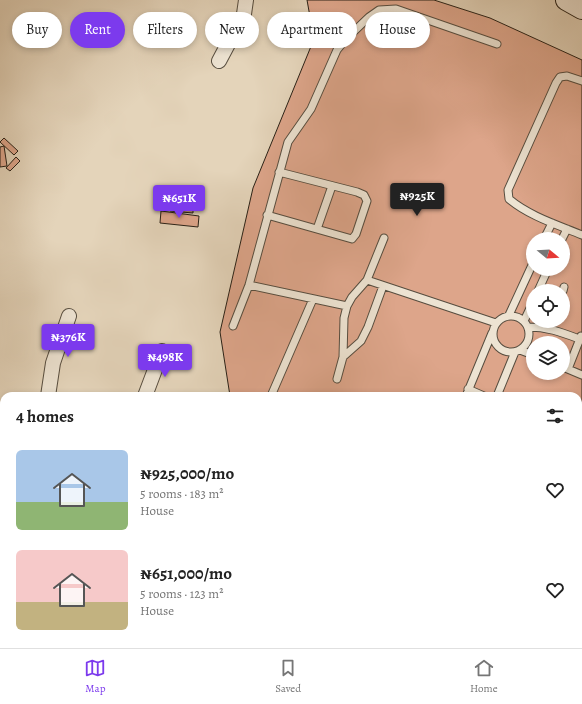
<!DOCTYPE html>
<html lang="en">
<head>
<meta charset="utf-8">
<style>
  :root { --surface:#fff; --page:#f2f2f2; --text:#222; --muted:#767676; --line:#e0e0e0; --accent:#7c3aed }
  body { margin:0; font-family:Alegreya,serif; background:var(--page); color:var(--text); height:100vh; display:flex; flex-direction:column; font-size:15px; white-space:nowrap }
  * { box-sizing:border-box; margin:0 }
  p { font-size:13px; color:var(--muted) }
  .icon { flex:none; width:22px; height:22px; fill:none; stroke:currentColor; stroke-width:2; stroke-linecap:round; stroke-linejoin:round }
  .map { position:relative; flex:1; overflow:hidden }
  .details { position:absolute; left:0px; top:392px; width:582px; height:256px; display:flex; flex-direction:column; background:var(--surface); border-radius:12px 12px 0 0; box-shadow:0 2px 6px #0003 }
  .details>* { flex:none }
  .hud { position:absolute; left:12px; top:12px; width:558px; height:36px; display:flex; gap:8px }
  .needle { width:26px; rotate:108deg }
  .controls { position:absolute; left:526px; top:232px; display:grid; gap:8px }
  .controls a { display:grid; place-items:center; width:44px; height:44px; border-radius:50%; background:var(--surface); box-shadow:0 2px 6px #0003; font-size:20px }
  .price { position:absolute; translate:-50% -34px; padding:0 9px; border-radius:4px; background:var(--accent); color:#fff; font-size:13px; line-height:26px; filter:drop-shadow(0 1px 2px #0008) }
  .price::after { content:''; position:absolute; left:50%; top:24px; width:12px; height:9px; margin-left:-6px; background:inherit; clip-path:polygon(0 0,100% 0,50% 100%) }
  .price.current { background:#222; color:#fff }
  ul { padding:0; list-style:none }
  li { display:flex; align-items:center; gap:12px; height:100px; padding:0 16px }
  li span { display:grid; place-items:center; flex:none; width:112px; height:80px; border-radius:6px; color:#555 }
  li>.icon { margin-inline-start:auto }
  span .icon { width:48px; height:48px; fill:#fffc; stroke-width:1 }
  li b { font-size:17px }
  h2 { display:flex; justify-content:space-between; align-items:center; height:48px; padding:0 16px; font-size:17px }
  .tag { padding:0 14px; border-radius:18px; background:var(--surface); box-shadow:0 2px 6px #0003; font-size:14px; line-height:36px }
  .tag.current { background:var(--accent); color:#fff }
  .tabs { display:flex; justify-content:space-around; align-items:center; height:56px; border-top:1px solid var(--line); background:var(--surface); font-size:11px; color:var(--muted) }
  .tabs a { display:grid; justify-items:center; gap:2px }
  .tabs .current { color:var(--accent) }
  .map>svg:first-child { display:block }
  .building { fill:#dda58a; stroke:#282016; fill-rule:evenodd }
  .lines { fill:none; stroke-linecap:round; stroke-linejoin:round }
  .lane-casing { stroke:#574d3f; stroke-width:9 }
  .street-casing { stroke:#574d3f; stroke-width:16 }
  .secondary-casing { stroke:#282016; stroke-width:22 }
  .lane { stroke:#ede3d2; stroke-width:7 }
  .street { stroke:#ede3d2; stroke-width:14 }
  .secondary { stroke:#ede3d2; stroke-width:20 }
</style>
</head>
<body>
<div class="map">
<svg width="582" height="648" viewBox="0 0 582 648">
  <rect width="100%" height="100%" fill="#e4d4ba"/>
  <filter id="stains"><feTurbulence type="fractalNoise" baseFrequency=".005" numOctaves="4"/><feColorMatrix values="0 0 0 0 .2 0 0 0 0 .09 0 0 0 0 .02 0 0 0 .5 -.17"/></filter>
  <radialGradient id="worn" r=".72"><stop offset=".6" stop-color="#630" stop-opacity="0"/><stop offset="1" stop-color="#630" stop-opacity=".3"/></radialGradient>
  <path class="building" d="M307 0H434L490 18 582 60V598L578 610V396H230L220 332 253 188 314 39ZM533 239H563V269H533ZM533 291H563V321H533ZM533 343H563V373H533Z
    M4 138 18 151 14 155 0 142Z
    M4 146 7 166 0 167V147Z
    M16 157 20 161 10 171 6 168Z
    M173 187 184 188 182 207 193 208V213L170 211Z
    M161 211 199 216 198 227 160 223Z
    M425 644H566L565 648H426Z"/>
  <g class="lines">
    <g class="lane-casing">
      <path id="lane" d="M582 81 567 76 560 77 556 83 508 190 509 199C529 216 558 225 582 235
        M267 215 352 239 356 234 367 201 364 195 357 192 279 172
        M317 229 332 186
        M544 239 552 223
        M562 239 567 229
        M367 280 496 323
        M249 285 347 306
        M538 291 548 269
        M563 291 564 287
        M509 315 533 263
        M493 334a18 18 0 1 1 36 0a18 18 0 1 1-36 0Z
        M524 321 533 302
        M233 326 249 285 288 142 311 109 337 50 346 39 369 17 379 10 396 9 497 44
        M528 327C549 327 563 333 582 340
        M549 329 552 321
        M520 350 533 355
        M343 357 361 341 368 327 383 286
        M563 367 582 375
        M568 369 581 336
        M337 379 343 357 344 318 347 306 352 297 367 280 384 238
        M468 389 484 396
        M271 396 313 299
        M466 396 492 333
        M497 396 515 352"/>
    </g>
    <g class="street-casing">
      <path id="street" d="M219 61 244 14 246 0
        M48 396 53 363 69 316
        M145 396 162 351
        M0 568 4 567"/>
    </g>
    <g class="secondary-casing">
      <path id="secondary" d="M566 0 582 9"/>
    </g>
    <use href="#lane" class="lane"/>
    <use href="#street" class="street"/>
    <use href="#secondary" class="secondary"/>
  </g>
  <rect width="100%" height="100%" filter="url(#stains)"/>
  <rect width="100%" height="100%" fill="url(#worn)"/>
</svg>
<div class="controls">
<a><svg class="needle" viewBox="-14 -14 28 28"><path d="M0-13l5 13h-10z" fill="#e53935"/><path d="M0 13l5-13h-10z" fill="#767676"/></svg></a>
<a><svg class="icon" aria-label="locate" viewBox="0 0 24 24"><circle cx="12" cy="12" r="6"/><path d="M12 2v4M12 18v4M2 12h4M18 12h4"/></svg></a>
<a><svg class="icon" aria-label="layers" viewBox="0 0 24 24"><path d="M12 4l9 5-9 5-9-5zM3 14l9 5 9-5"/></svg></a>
</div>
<b class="price current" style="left:417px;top:217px">₦925K</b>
<b class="price" style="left:179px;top:219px">₦651K</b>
<b class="price" style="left:68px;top:358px">₦376K</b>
<b class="price" style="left:165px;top:378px">₦498K</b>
<div class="hud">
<a class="tag">Buy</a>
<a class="tag current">Rent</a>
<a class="tag">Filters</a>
<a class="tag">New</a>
<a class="tag">Apartment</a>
<a class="tag">House</a>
</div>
<section class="details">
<h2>4 homes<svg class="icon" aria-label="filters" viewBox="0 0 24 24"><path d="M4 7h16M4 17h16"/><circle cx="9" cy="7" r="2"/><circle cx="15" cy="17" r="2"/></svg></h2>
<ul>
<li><span style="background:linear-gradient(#a9c7e8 65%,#8fb573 0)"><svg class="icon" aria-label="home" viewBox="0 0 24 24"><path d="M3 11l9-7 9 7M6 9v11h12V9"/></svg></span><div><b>₦925,000/mo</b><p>5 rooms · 183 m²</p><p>House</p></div><svg class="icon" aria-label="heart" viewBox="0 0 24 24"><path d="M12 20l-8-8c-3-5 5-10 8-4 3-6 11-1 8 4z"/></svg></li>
<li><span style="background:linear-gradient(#f6c9c9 65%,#c2b280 0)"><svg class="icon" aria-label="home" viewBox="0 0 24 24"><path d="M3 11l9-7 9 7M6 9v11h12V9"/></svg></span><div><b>₦651,000/mo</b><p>5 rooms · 123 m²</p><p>House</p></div><svg class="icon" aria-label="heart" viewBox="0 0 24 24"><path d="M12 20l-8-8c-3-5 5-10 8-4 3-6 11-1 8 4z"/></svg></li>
</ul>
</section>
</div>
<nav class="tabs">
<a class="current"><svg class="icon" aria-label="map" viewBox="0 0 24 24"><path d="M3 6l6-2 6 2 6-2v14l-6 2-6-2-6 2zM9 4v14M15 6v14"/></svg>Map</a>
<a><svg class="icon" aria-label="saved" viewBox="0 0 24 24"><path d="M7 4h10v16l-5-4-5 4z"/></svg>Saved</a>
<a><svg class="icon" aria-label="home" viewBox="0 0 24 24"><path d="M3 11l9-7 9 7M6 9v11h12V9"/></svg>Home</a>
</nav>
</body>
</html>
